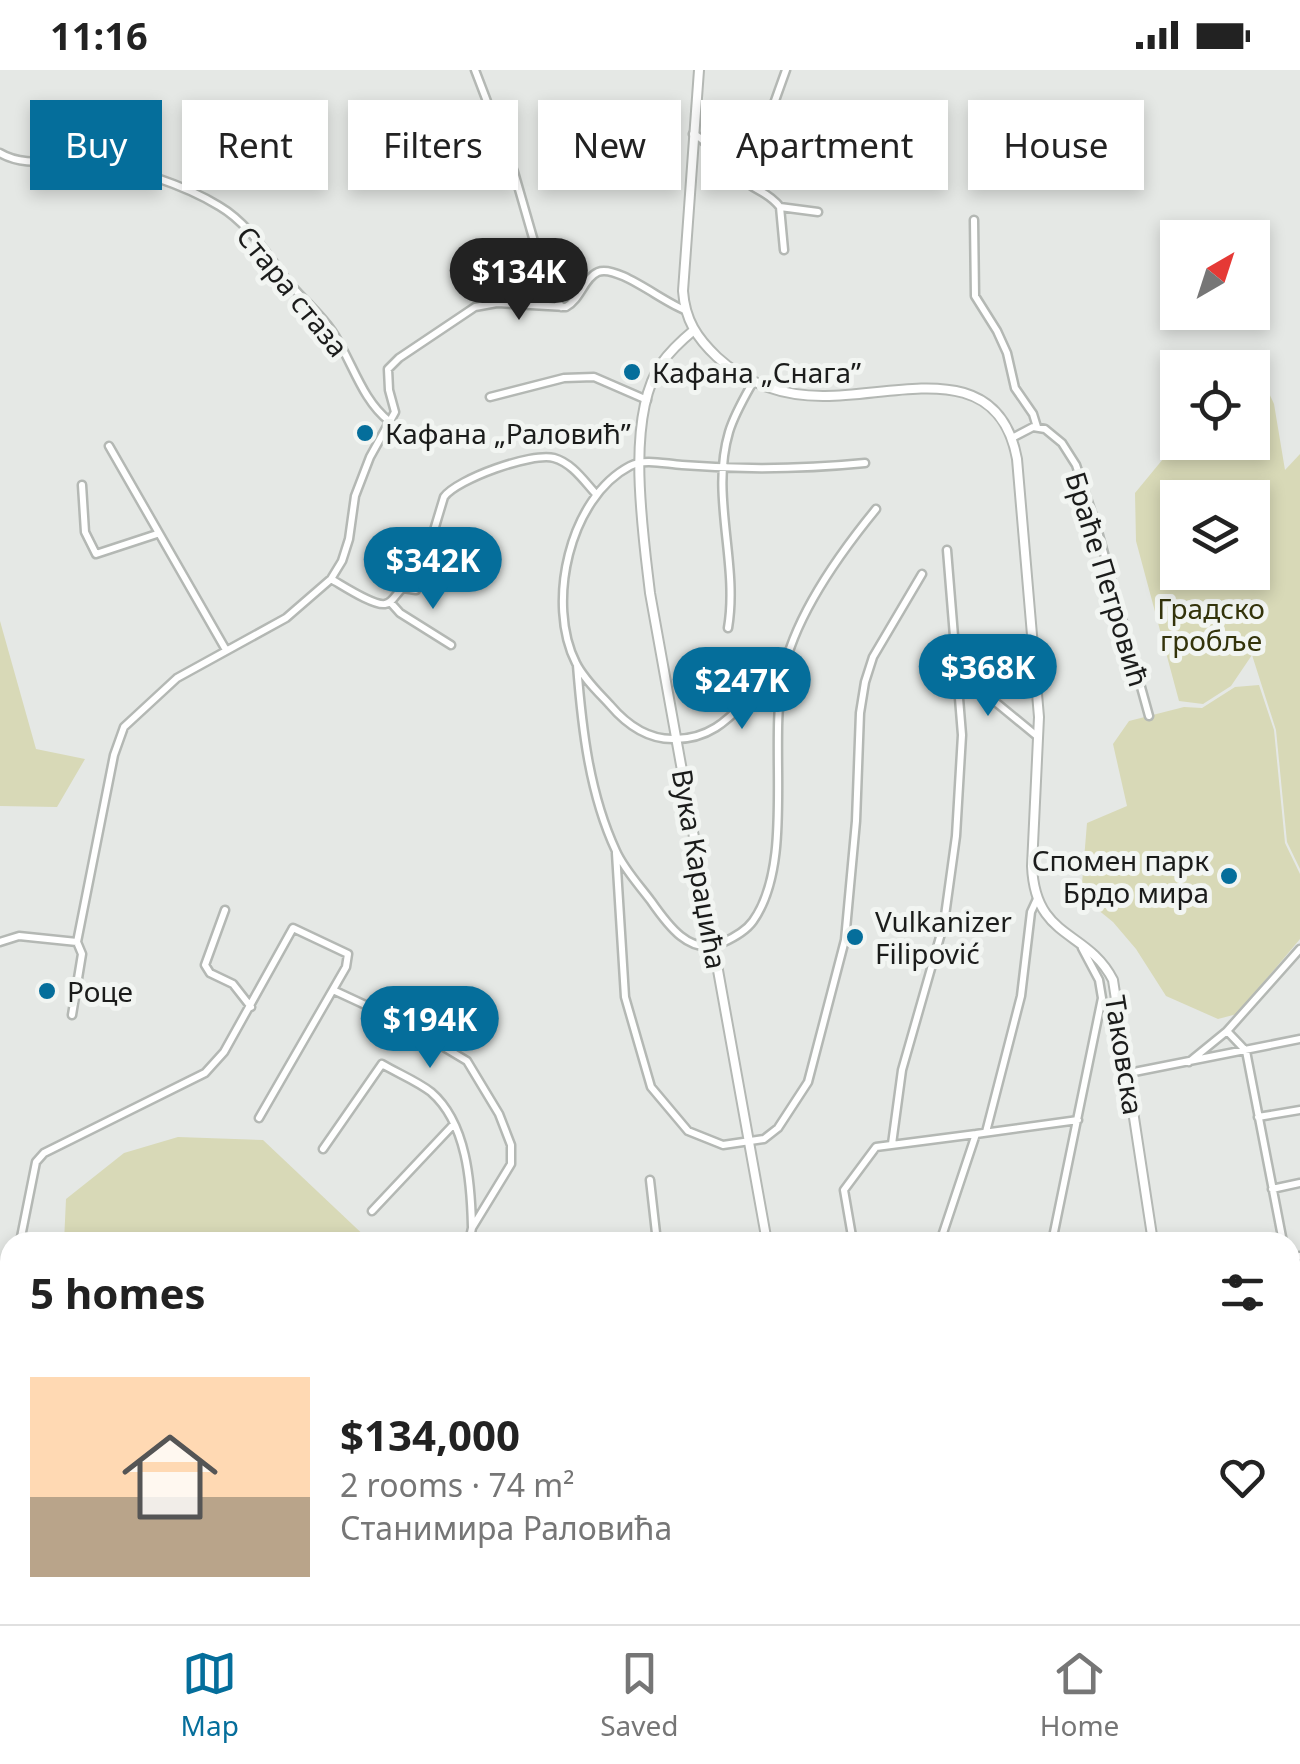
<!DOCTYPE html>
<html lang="en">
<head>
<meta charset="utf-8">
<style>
  :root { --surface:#fff; --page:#f6f6f6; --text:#222; --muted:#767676; --line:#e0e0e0; --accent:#056e9b }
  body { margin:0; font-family:"Noto Sans",sans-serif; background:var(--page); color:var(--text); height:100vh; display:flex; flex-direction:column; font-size:38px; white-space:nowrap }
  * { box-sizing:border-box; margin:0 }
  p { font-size:32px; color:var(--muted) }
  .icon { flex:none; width:55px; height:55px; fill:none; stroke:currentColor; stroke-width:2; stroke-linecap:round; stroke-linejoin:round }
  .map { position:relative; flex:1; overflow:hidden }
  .side { position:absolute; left:0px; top:1162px; width:1300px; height:392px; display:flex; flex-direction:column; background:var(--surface); border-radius:30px 30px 0 0; box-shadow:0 5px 15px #0003 }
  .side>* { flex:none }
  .banner { position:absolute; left:30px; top:30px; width:1240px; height:90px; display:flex; gap:20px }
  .needle { width:65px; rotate:39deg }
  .tools { position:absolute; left:1160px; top:150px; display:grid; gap:20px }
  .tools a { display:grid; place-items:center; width:110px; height:110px; border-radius:0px; background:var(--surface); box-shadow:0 5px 15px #0003; font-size:50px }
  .price { position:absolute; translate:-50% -85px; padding:0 22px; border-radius:35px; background:var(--accent); color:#fff; font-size:32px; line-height:65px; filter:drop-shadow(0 2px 5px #0008) }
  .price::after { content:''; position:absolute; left:50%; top:60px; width:30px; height:22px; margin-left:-15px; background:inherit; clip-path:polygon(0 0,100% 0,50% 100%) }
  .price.active { background:#222; color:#fff }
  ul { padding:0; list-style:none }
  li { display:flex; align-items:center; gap:30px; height:250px; padding:0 30px }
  li span { display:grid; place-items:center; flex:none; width:280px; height:200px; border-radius:0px; color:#555 }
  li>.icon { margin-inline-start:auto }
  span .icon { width:120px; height:120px; fill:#fffc; stroke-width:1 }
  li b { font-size:42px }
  h2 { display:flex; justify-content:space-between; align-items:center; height:120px; padding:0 30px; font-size:42px }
  .tag { padding:0 35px; border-radius:0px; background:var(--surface); box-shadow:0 5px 15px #0003; font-size:35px; line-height:90px }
  .tag.active { background:var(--accent); color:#fff }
  .status { display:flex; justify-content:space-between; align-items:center; height:70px; padding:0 50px; background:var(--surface); direction:ltr }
  .status svg { height:28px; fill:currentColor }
  .menu { display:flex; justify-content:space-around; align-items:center; height:140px; border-top:2px solid var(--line); background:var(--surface); font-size:28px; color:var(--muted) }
  .menu a { display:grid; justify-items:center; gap:5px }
  .menu .active { color:var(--accent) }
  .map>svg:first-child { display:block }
  .green { fill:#d8d9b7; fill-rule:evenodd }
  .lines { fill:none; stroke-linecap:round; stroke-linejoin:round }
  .minor-casing { stroke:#b4b8b4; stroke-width:11 }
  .tertiary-casing { stroke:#b4b8b4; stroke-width:12 }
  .minor { stroke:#fff; stroke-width:6 }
  .tertiary { stroke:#fff; stroke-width:8 }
  .poi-dot { fill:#056e9b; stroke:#f2f5f2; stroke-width:4 }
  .labels { text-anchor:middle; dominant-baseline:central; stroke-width:10; stroke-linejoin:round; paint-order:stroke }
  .street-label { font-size:28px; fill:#1b1c1b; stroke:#f2f5f2 }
  .poi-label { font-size:28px; fill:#1b1c1b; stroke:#f2f5f2; text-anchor:start }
  .park-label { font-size:28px; fill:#34340b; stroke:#f2f5f2 }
</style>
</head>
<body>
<div class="status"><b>11:16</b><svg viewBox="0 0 49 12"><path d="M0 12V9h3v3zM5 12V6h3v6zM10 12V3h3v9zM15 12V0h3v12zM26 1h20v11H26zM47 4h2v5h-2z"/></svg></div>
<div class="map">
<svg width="1300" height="1554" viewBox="0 0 1300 1554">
  <rect width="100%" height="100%" fill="#e5e8e5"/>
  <path class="green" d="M1251 284 1274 334 1285 400 1300 384V799L1287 772 1276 660 1252 585 1231 616 1203 634 1179 631 1136 471 1135 423 1177 372H1252V298L1240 297ZM1178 428H1252V502H1178Z
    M0 551 36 679 85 689 57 737 0 736Z
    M1259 615 1274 660 1285 773 1300 804V869L1237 944 1218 949 1166 926 1136 879 1113 852 1081 826 1087 753 1127 736 1113 674 1129 651 1184 637 1202 638 1235 617Z
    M178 1067 263 1070 371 1172H64L66 1129 124 1083Z
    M0 1483 10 1492V1545H75L86 1554H8L0 1548Z"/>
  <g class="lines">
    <g class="minor-casing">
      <path id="minor" d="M475 0 514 102 544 206 561 237
        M693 64C702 67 704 73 712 79 729 92 750 81 762 67L786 0
        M0 83C27 99 59 87 89 91 130 97 185 115 219 136 248 153 266 183 286 209 300 227 319 242 332 261 352 290 361 329 389 351
        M732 85C743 125 761 113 780 137L818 142
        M780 137 784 180
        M974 150 975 226 997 261 1007 283 1015 318 1033 344 1037 357
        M490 327 564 308 594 307 647 330
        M1012 368 1033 357 1045 359 1062 373 1076 395 1097 458 1149 646
        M109 376 226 580
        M82 415 85 462 96 484 157 464
        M331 509C342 515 373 536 385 534 393 533 396 523 403 518L416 520 444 427C457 409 532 382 554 388 572 393 584 411 596 424
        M391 533 400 543 451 575
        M728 558C739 493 710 426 729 362 734 345 744 328 753 312
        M577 595C582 658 589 723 616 781 624 799 639 815 651 831 667 854 690 887 722 873 733 868 746 861 753 851 795 792 768 676 783 604 794 548 840 483 876 439
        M782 602C743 623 728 669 675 669 648 670 627 655 610 635 598 622 584 609 576 593 546 534 569 428 630 396 645 388 665 394 682 395 744 400 804 399 865 393
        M959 602 1038 667
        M616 783 625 927 651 1017 688 1061 723 1075 764 1069 778 1058 808 1012 845 870 856 751 860 643 865 612 873 587 922 504
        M225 840 205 895 210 903 233 914 251 937
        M0 872 19 866 77 872
        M77 872 114 685 124 657 177 608 286 548 331 509 342 491 349 469 355 426 370 387 395 342 389 320 388 299 399 288 475 237 497 233 566 237C581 229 584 208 598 202 617 194 664 233 685 240
        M333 920 402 952 467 991 499 1044 511 1075V1094L472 1158 469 1172
        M72 945 82 884 77 872
        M1227 961 1246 981 1283 1172
        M1189 992 1227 961 1300 879
        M1129 1003 1300 969
        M1258 1047 1300 1040
        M986 1062 1021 926 1031 842 1037 829
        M892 1074 902 1000 944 853 956 766 962 665 947 480
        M323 1079 382 994C397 1003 417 1011 431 1022 467 1053 471 1113 472 1157
        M650 1110 657 1172
        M1272 1119 1300 1113
        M372 1141 454 1054
        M20 1172 36 1092 44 1083 205 1003 224 982 293 858 348 884 346 897 259 1048
        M853 1172 844 1120 876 1077 976 1064
        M940 1172 976 1064 1078 1050
        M1052 1172 1102 928 1099 910 1082 878
        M1290 1188 1300 1186
        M1290 1209 1300 1260
        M0 1308 10 1304
        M0 1387H10
        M1290 1407 1300 1405
        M0 1413 10 1425
        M608 1545 611 1554
        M973 1545 975 1554
        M1101 1545 1103 1554"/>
    </g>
    <g class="tertiary-casing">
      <path id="tertiary" d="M699 0 683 221C685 250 697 268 717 287 746 314 784 326 823 326 895 327 998 285 1017 389L1039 647 1032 796C1035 870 1087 859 1113 910L1153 1172
        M694 260C682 270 670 281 661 294 625 347 643 462 650 523L767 1172
        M840 1545 842 1554
        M1224 1545 1226 1554"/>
    </g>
    <use href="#minor" class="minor"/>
    <use href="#tertiary" class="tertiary"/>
  </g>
  <g class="poi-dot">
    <circle cx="632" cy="302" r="10"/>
    <circle cx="365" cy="363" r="10"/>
    <circle cx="1229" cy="806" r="10"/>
    <circle cx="855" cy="867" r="10"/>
    <circle cx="47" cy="921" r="10"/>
  </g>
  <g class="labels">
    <g class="street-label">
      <text transform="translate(293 221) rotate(51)">Стара стаза</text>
      <text transform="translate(1108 509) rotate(73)">Браће Петровић</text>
      <text transform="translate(700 799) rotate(80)">Вука Караџића</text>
      <text transform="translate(1125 985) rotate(81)">Таковска</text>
    </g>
    <g class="poi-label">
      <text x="652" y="302">Кафана „Снага”</text>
      <text x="385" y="363">Кафана „Раловић”</text>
      <text x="1209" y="790" text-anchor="end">Спомен парк<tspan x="1209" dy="32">Брдо мира</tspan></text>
      <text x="875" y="851">Vulkanizer<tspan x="875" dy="32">Filipović</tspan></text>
      <text x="67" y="921">Роце</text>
    </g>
    <g class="park-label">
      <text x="1211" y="538">Градско<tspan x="1211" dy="32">гробље</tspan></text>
    </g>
  </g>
</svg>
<div class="tools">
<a><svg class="needle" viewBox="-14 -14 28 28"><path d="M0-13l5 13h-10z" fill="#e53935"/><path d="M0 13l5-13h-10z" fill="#767676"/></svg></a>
<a><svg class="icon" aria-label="locate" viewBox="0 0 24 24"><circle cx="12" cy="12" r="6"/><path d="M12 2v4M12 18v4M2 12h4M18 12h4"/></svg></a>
<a><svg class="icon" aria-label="layers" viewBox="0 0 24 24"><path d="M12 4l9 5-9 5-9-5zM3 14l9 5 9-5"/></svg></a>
</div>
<b class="price active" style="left:519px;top:253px">$134K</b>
<b class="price" style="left:433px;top:542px">$342K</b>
<b class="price" style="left:988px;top:649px">$368K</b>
<b class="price" style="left:742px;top:662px">$247K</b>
<b class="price" style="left:430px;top:1001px">$194K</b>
<div class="banner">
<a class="tag active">Buy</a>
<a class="tag">Rent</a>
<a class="tag">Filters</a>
<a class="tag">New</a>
<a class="tag">Apartment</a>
<a class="tag">House</a>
</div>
<section class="side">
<h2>5 homes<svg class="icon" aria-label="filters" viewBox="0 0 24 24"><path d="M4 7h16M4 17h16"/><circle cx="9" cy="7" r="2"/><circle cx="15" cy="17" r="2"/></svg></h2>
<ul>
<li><span style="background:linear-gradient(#ffd9b3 60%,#b9a48a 0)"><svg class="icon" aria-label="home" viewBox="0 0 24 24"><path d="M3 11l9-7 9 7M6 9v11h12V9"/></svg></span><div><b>$134,000</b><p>2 rooms · 74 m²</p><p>Станимира Раловића</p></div><svg class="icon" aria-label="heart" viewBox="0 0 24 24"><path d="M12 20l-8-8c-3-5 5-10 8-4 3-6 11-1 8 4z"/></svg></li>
</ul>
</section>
</div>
<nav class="menu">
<a class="active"><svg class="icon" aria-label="map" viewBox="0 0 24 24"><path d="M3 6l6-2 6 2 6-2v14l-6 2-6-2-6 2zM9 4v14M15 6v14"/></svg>Map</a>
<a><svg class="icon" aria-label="saved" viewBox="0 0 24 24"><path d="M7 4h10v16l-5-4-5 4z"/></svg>Saved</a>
<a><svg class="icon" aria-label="home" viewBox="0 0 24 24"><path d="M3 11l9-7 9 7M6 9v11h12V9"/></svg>Home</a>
</nav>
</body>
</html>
